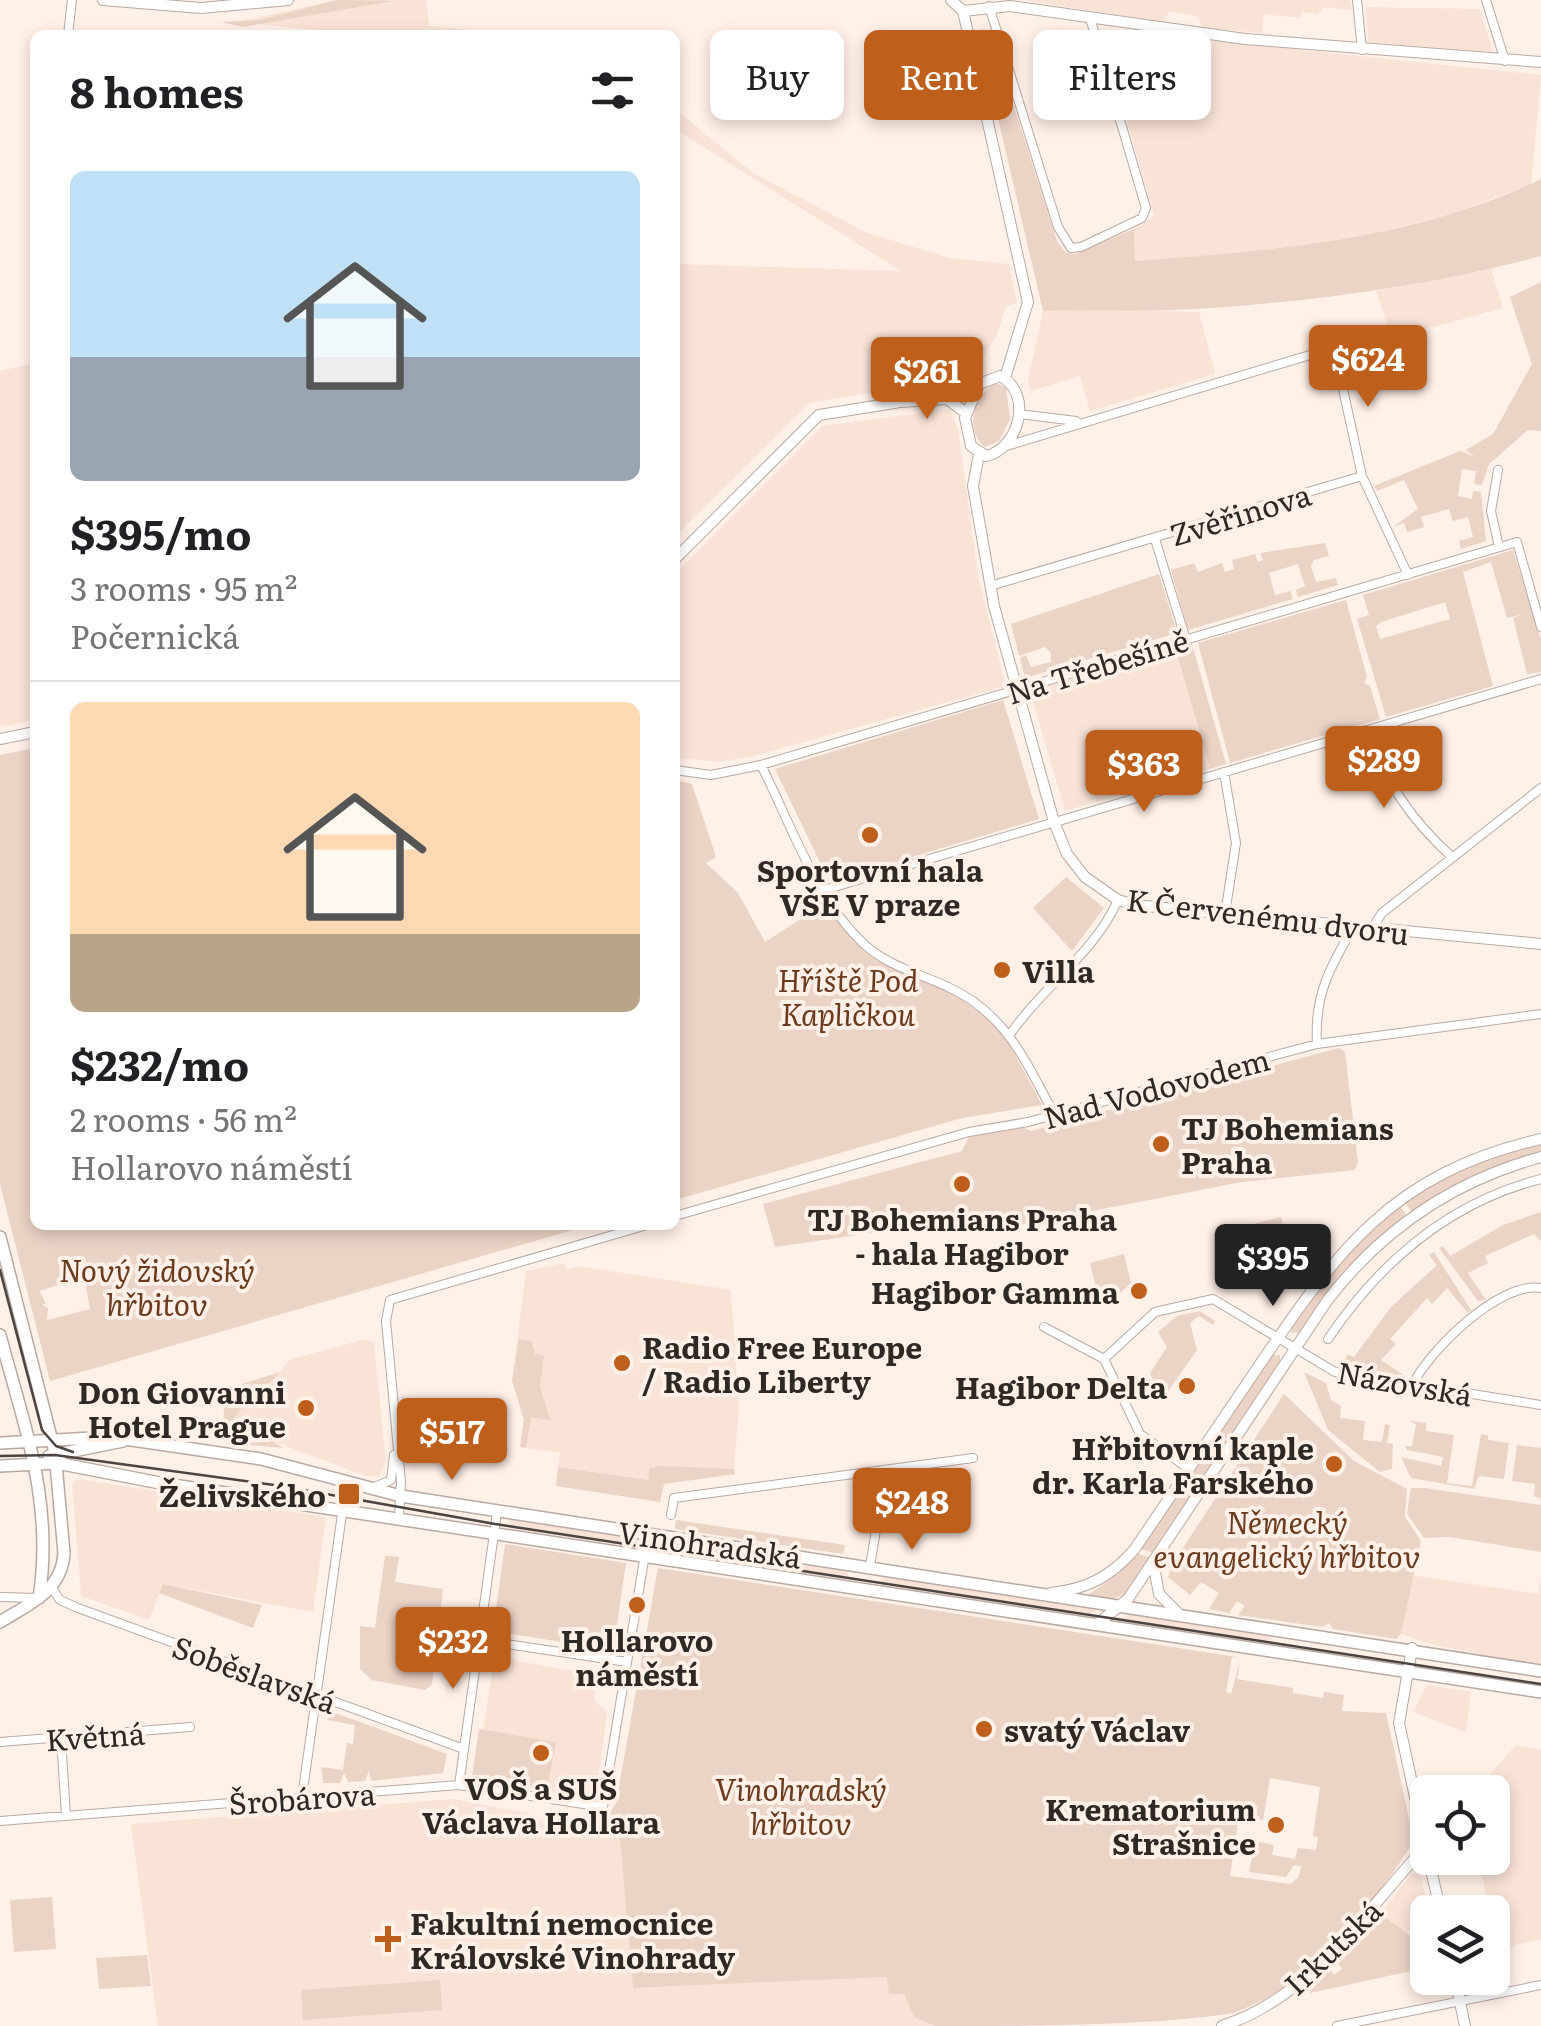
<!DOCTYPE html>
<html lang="en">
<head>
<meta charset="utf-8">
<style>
  :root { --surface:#fff; --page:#f6f6f6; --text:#202124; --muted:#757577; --line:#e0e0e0; --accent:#bf5f1c }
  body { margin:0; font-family:Literata,serif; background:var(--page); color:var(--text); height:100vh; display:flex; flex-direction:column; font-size:38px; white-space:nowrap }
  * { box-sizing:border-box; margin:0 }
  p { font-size:32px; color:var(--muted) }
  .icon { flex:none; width:55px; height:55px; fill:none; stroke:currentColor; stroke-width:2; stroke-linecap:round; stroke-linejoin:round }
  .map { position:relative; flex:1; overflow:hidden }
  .details { position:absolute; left:30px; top:30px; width:650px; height:1200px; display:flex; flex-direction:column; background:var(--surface); border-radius:15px; box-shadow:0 5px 15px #0003 }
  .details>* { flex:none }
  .guide { position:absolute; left:710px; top:30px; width:680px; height:90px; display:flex; gap:20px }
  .fabs { position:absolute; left:1410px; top:1775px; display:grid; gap:20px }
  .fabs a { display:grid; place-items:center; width:100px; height:100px; border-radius:15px; background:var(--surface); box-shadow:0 5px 15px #0003; font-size:50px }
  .price { position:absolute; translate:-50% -85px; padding:0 22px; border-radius:10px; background:var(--accent); color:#fff; font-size:32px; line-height:65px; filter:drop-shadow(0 2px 5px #0008) }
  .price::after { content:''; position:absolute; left:50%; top:60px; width:30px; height:22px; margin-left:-15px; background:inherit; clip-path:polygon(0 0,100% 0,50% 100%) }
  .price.active { background:#222; color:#fff }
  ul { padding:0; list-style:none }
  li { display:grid; align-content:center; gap:20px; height:530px; padding:0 40px }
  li+li { border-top:2px solid var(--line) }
  li span { display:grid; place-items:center; height:310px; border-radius:15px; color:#555 }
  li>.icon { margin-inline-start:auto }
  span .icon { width:180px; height:180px; fill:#fffc; stroke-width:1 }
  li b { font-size:42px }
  h2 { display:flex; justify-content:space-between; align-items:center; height:120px; padding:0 40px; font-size:42px }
  .tag { padding:0 35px; border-radius:15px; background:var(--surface); box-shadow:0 5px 15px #0003; font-size:35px; line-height:90px }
  .tag.active { background:var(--accent); color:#fff }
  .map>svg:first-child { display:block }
  .built { fill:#f9e3d7 }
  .green { fill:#ebd3c6; fill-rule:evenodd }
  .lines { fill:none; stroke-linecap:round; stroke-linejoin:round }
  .minor-casing { stroke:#b8aaa3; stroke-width:10 }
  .tertiary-casing { stroke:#b8aaa3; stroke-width:12 }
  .secondary-casing { stroke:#b8aaa3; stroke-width:14 }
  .minor { stroke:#fff; stroke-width:8 }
  .tertiary { stroke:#fff; stroke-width:10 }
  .secondary { stroke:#fff; stroke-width:11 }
  .tram { stroke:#4c4441; stroke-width:2.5 }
  .poi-dot { fill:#bf5f1c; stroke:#fff0e8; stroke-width:4 }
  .labels { text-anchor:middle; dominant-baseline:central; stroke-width:8; stroke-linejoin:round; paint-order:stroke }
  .street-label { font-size:30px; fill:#2f2926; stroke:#fff0e8 }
  .poi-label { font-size:30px; font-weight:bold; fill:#2f2926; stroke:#fff0e8; text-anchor:end }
  .park-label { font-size:30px; font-style:italic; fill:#6c3b1e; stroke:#fff0e8 }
</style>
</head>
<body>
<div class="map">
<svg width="1541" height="2026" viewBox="0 0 1541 2026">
  <rect width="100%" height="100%" fill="#fff0e8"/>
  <path class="built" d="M337 0H426L429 26 520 35H365L237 22Z
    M1022 0H1350L1352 10 1323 7 1318 14 1301 12V18L1264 14 1262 33 1203 28 1197 16 1169 11 1164 22Z
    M1366 7 1480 9 1493 52 1368 42Z
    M1168 36 1541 75 1531 184 1452 214 1347 240 1265 252 1135 261 1134 229 1154 216 1116 81 1164 65Z
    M675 109 753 173 865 232 949 258 1009 264 1017 303 1006 306 996 337 971 375 810 403 675 536V264L901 271 675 129Z
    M1491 269 1503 308 1392 338 1376 291Z
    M1073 309 1199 312 1215 374 1090 411 1080 376 1031 391 1028 381 1043 311Z
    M35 363V720L0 727V371Z
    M950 409 958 429 978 575 1006 686 753 756 720 762 675 758V574L822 426Z
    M1176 651 1210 768 1065 811 1030 691Z
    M564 1263 567 1270 578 1266 731 1290 739 1409 734 1469 649 1468 648 1480 558 1467 560 1453 520 1447 524 1420 512 1381 526 1271Z
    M365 1339 374 1343 386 1462 380 1475 368 1477 272 1441 253 1444 236 1429V1410L257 1385 271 1383 289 1360Z
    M77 1479 326 1517 313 1612 163 1584 149 1620 81 1596 72 1483Z
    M510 1518 729 1551 727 1562 719 1565 692 1556 508 1528Z
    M735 1552 849 1569 847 1580 733 1563Z
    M882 1574 1099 1608 1083 1618 881 1587Z
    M1411 1575 1538 1594 1541 1577V1666L1434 1645 1401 1634Z
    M1131 1613 1270 1633 1268 1647 1117 1622Z
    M512 1660 598 1676 594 1699 607 1713 596 1800 475 1780 493 1667 500 1668 502 1661Z
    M1427 1685 1471 1692 1466 1732 1413 1712Z
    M1516 1745 1541 1750V1939L1498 1949 1478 1858H1492V1792H1474Z
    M453 1799 531 1814 548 1825 619 1826 633 1988 888 1977 904 1994 914 2016 935 2026H158L131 1824Z
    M1412 1873 1421 1876 1428 1908 1406 1935 1381 1914Z"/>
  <path class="green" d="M337 0 393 1 243 27 221 22 260 20Z
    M982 29 990 31 1057 241 1066 253 1075 254 1134 229 1135 261C1273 251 1414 240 1541 179V256C1420 288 1297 304 1172 310 1129 312 1086 309 1043 311L979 37Z
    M1541 282V431L1528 430 1489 464 1482 485 1474 484 1476 471 1462 469 1458 496 1472 499 1473 491 1481 492 1486 541 1461 549 1459 541 1473 537 1468 517 1453 521 1449 509 1421 517 1424 527 1407 532 1404 523 1393 527 1418 509 1404 480 1377 491 1374 486 1460 451 1475 457 1466 450 1493 434 1532 364 1510 297Z
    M995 383 1006 387 1010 419 999 441 985 447C964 431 973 395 995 383Z
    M1325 543 1329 556 1314 560 1311 566 1316 582 1336 578 1338 585 1298 597 1296 590 1305 586 1298 564 1269 573 1275 595 1290 591 1293 599 1188 630 1171 570 1194 563 1198 572 1222 563 1225 572 1234 569 1232 560 1255 554 1258 562 1263 560 1260 553Z
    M1513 550 1541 639V672L1527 674 1513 618 1523 614 1507 618 1491 562 1463 572 1493 686 1386 717 1357 619 1369 615 1363 595ZM1445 602 1450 619 1380 639 1376 626 1381 622Z
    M1159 574 1177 633 1025 678 1020 658 1026 655 1031 667 1051 662V653L1045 647 1019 656 1011 624Z
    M1346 600 1367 677 1364 683 1370 686 1380 719 1230 763 1198 643Z
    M1192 644 1226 764 1065 811 1210 768 1176 651Z
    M1003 700 1039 819 836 880 826 875 775 769Z
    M35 748V1225H590L50 1381 0 1184V755ZM84 1277 90 1309 47 1320 48 1308 42 1305 46 1303 39 1291Z
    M675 780 692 784 716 857 706 863 738 893 765 942 826 903 863 951 877 961 955 994 1002 1030 1042 1105 962 1118 675 1200Z
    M1066 877 1104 908 1072 951 1033 908Z
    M1339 1048 1345 1052 1358 1163 1355 1170 1242 1182 974 1234 955 1221 775 1247 763 1204 962 1151 969 1137 1022 1127 1031 1131Z
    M1541 1143V1152L1481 1172 1412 1212 1404 1201 1477 1162Z
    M1399 1204 1407 1216 1357 1259 1302 1332 1291 1333V1327L1323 1277Z
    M1541 1212V1241L1534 1234 1485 1256 1488 1263 1468 1273 1486 1300 1478 1301 1439 1248 1443 1246 1450 1256 1503 1225Z
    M1281 1217 1283 1228 1250 1277 1232 1281 1229 1272 1226 1280 1216 1258 1243 1249 1252 1231 1249 1225Z
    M1434 1252 1471 1310 1468 1313 1447 1288 1432 1304 1427 1298 1390 1339 1396 1344 1381 1360 1405 1376 1350 1367 1345 1362 1347 1354 1354 1357 1391 1307 1437 1265 1429 1255Z
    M1124 1254 1131 1283 1108 1305 1098 1295 1090 1263Z
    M1200 1311 1215 1321 1213 1325 1199 1316 1190 1323 1197 1350 1162 1400 1150 1373 1167 1347 1158 1332 1177 1316Z
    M519 1339 532 1341 535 1354 544 1356 540 1386 550 1420 531 1417 526 1448 520 1447 524 1420 512 1381Z
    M1272 1355H1280V1362L1154 1553 1140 1549Z
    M280 1372 270 1383 257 1385 234 1419 237 1429 253 1443 272 1441 284 1448 241 1444 223 1422 226 1389Z
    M1304 1372 1326 1383 1331 1400 1341 1406 1340 1418 1365 1421 1363 1440 1382 1442 1385 1424 1390 1425 1387 1443 1393 1444 1392 1469 1380 1472 1328 1430Z
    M1284 1394 1354 1461 1407 1489 1405 1517 1421 1541 1401 1634 1396 1639 1333 1629 1329 1623 1322 1627 1238 1615 1245 1606 1237 1601 1229 1613 1209 1609 1219 1593 1201 1582 1190 1595 1168 1577 1173 1563Z
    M1409 1421 1426 1423V1431L1454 1435 1447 1483 1472 1486 1481 1434 1488 1435V1440L1509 1443 1504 1479 1479 1476 1474 1489 1411 1478 1401 1457 1441 1466 1443 1457 1407 1450 1405 1446H1412L1416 1424Z
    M1517 1445 1541 1448V1499L1534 1496 1535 1484 1512 1481Z
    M662 1466 734 1469 735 1474 664 1484 660 1502 556 1486 558 1467 648 1480 649 1468Z
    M1424 1488 1541 1505V1552L1450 1537 1424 1538 1407 1514 1411 1488Z
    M676 1520 845 1545 843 1554 675 1529Z
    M505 1544 626 1563 614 1645 606 1649 498 1632 494 1624Z
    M1136 1553 1151 1558C1130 1589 1129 1606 1088 1595L1115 1576Z
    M385 1556 399 1557 395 1582 443 1589 432 1685 425 1690 372 1680 360 1669V1626L375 1628Z
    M658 1568 1237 1657H1232L1226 1692 1231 1694 1240 1661 1237 1679 1293 1688V1693L1323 1698 1324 1692 1344 1695 1342 1711 1386 1713 1414 1841C1372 1907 1309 1987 1233 2013 1154 2026 1021 2026 935 2026L914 2017 904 1994H889L887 1977 633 1988 619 1827 602 1828 616 1803ZM1270 1778 1320 1787 1313 1836 1318 1837 1316 1850 1298 1848 1295 1859 1272 1855 1274 1845 1255 1841 1249 1872 1286 1877 1294 1865 1301 1866 1298 1878 1290 1884 1230 1876 1239 1817 1263 1820Z
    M163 1584 262 1605 253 1628 159 1593Z
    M330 1711 447 1754 443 1773 371 1781 369 1771 365 1781 348 1782 344 1773 340 1783H323L321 1767 343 1770 347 1743 353 1744 355 1725 327 1720Z
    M479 1729 556 1742 547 1788 472 1776Z
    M52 1897 56 1949 14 1952 10 1900Z
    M1381 1914 1412 1937 1416 1970 1310 1993 1309 1986 1328 1968 1334 1975 1342 1969 1336 1961Z
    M147 1955 151 1986 99 1989 96 1958Z
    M440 1980 442 2010 303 2020 301 1990Z"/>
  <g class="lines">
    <g class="minor-casing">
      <path id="minor" d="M1357 0 1362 50
        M1486 0 1505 61
        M989 6 1058 227 1071 248 1081 247 1142 218 1146 208 1090 18
        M68 35 72 0
        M1324 351 1343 389 1362 476 1408 575
        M1019 414 1076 421
        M1003 447 1350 343 1361 344 1369 353
        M1498 470 1491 511 1499 547
        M1155 539 1185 637
        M990 586 1362 476
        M1366 730C1387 783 1410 819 1452 857
        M761 765C791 824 816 900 865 945 888 966 921 974 948 987 1006 1013 1026 1062 1054 1114
        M675 770 711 775 761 765 1517 542 1541 627
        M1224 772 1236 843 1225 914
        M824 890 1541 679
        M1372 928 1382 913 1541 788
        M1011 1033C1044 985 1094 954 1118 900
        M1317 1044C1314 995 1330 967 1354 926
        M675 1216 969 1132 1028 1122 1317 1044 1541 1014
        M1044 1327 1104 1359 1140 1434 1189 1469
        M1328 1339C1380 1262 1450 1202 1541 1179
        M1104 1359 1155 1312 1213 1299 1335 1372 1541 1405
        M1412 1386C1429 1350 1500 1281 1541 1288
        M372 1488 391 1480 394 1455
        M671 1515 674 1498 973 1458
        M399 1517 401 1482 386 1321 390 1300 647 1225
        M870 1566 886 1470
        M52 1588 60 1600 78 1608 464 1749
        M0 1597 39 1598
        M479 1640 627 1662
        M61 1738 66 1816
        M0 1742 190 1727
        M459 1785 497 1512
        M302 1797 345 1493 354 1487
        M0 1821 459 1785 603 1807 645 1554
        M1337 2026 1541 1985"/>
    </g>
    <g class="tertiary-casing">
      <path id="tertiary" d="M103 0 201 8 288 0
        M951 0 963 11
        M963 11 1010 6 1245 39 1541 62
        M963 11 1028 302 1005 378
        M1000 376C1034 393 1019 449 986 456L971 446 965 418 979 384Z
        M910 399 976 387
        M979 454 973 486 994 606 1054 822 1067 854 1085 877 1118 900 1135 905 1541 944
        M675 559 819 415 900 402 947 399 966 413
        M0 739 35 732
        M1153 1561 1159 1594 1179 1614
        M1051 1593C1087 1589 1110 1577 1134 1550 1174 1491 1214 1432 1254 1373 1336 1252 1391 1173 1541 1139
        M1096 1625 1128 1599 1327 1301C1383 1228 1453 1181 1541 1157
        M1412 1648 1399 1723 1426 1848
        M1428 1858 1441 1912
        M1455 1978 1465 2026
        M1222 2026C1312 1997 1365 1911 1426 1846"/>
    </g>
    <g class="secondary-casing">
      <path id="secondary" d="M0 1237 55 1453 64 1553C62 1591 29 1604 0 1622
        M0 1335C24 1426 54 1503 39 1598
        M0 1443 111 1437 261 1459 401 1496 1541 1671
        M49 1456 123 1441
        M0 1466 57 1463 160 1483 1541 1692"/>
    </g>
    <use href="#minor" class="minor"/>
    <use href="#tertiary" class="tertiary"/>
    <use href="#secondary" class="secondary"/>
    <path class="tram" d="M0 1270 42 1430 56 1446 73 1452
      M0 1456 55 1455 281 1486 495 1524 1541 1684"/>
  </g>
  <g class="poi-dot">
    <circle cx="870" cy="835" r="10"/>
    <circle cx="1002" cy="970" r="10"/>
    <circle cx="1161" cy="1144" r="10"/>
    <circle cx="962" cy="1184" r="10"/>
    <circle cx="1139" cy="1291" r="10"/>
    <circle cx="622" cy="1363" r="10"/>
    <circle cx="1187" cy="1386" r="10"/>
    <circle cx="306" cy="1408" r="10"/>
    <circle cx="1334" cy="1464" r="10"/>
    <rect x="337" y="1482" width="24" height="24" rx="5"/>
    <circle cx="637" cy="1605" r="10"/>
    <circle cx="984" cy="1729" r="10"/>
    <circle cx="541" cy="1753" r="10"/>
    <circle cx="1276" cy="1825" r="10"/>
    <path d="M383 1924h10v10h10v10h-10v10h-10v-10h-10v-10h10z"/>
  </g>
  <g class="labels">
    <g class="street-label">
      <text transform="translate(1240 513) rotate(-17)">Zvěřinova</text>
      <text transform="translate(1097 665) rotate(-17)">Na Třebešíně</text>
      <text transform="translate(1268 915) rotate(7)">K Červenému dvoru</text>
      <text transform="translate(1156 1087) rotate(-15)">Nad Vodovodem</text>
      <text transform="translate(1405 1382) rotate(10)">Názovská</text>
      <text transform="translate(710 1543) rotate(8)">Vinohradská</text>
      <text transform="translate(255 1673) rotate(20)">Soběslavská</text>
      <text transform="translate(95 1735) rotate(-4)">Květná</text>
      <text transform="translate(302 1797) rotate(-4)">Šrobárova</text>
      <text transform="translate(1332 1946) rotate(-44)">Irkutská</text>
    </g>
    <g class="poi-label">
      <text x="870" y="869" text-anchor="middle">Sportovní hala<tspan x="870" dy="34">VŠE V praze</tspan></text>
      <text x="1022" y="970" text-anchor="start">Villa</text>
      <text x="1181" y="1127" text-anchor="start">TJ Bohemians<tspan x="1181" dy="34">Praha</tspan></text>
      <text x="962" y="1218" text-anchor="middle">TJ Bohemians Praha<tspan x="962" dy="34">- hala Hagibor</tspan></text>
      <text x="1119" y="1291">Hagibor Gamma</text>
      <text x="642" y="1346" text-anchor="start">Radio Free Europe<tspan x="642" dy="34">/ Radio Liberty</tspan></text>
      <text x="1167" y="1386">Hagibor Delta</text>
      <text x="286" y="1391">Don Giovanni<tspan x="286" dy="34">Hotel Prague</tspan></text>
      <text x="1314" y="1447">Hřbitovní kaple<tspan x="1314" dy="34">dr. Karla Farského</tspan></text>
      <text x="326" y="1494">Želivského</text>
      <text x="637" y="1639" text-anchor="middle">Hollarovo<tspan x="637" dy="34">náměstí</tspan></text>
      <text x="1004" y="1729" text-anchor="start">svatý Václav</text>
      <text x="541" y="1787" text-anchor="middle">VOŠ a SUŠ<tspan x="541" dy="34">Václava Hollara</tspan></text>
      <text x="1256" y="1808">Krematorium<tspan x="1256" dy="34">Strašnice</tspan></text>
      <text x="410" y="1922" text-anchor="start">Fakultní nemocnice<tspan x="410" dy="34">Královské Vinohrady</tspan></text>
    </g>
    <g class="park-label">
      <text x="848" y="979">Hříště Pod<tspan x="848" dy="34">Kapličkou</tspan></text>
      <text x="157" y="1269">Nový židovský<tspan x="157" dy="34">hřbitov</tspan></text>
      <text x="1287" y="1521">Německý<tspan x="1287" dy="34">evangelický hřbitov</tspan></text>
      <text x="801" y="1788">Vinohradský<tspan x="801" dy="34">hřbitov</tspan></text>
    </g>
  </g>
</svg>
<div class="fabs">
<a><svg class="icon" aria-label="locate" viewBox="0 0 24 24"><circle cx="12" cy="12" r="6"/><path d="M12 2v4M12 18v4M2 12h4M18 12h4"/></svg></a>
<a><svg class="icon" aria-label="layers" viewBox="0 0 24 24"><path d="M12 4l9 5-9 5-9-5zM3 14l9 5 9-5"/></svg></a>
</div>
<b class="price" style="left:1368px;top:410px">$624</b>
<b class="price" style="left:927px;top:422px">$261</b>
<b class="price" style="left:1384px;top:811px">$289</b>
<b class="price" style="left:1144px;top:815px">$363</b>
<b class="price active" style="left:1273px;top:1309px">$395</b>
<b class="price" style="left:452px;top:1483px">$517</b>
<b class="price" style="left:912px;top:1553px">$248</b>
<b class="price" style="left:453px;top:1692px">$232</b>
<div class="guide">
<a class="tag">Buy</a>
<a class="tag active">Rent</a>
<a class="tag">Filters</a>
</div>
<section class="details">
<h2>8 homes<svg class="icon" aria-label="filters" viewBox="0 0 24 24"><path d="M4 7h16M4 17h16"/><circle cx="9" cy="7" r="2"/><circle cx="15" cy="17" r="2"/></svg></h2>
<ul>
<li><span style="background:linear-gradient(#bfe0f5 60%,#9aa5b1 0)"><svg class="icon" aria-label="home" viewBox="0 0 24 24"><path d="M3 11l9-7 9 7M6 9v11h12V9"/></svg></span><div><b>$395/mo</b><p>3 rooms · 95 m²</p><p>Počernická</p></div></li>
<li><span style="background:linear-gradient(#ffd9b3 75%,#b9a48a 0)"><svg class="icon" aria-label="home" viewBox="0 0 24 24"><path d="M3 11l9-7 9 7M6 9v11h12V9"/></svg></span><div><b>$232/mo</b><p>2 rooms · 56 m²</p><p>Hollarovo náměstí</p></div></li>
</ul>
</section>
</div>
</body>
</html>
